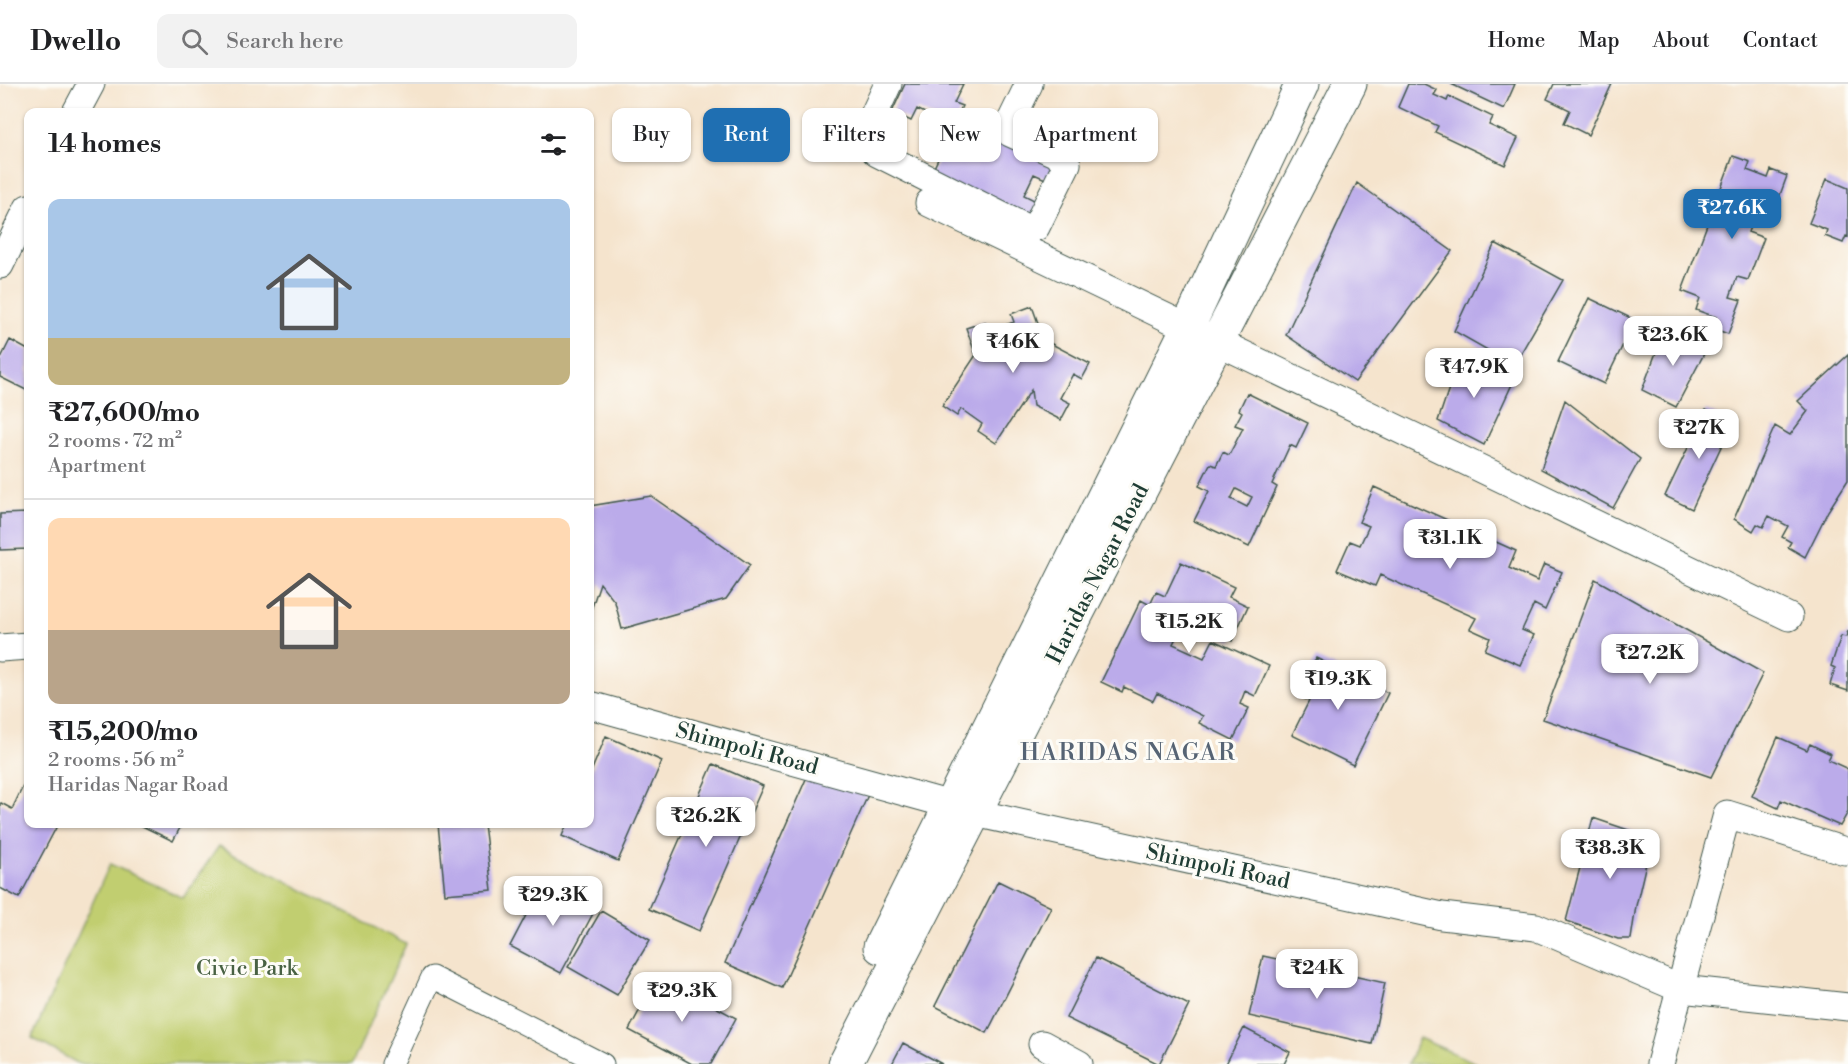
<!DOCTYPE html>
<html lang="en">
<head>
<meta charset="utf-8">
<style>
  :root { --surface:#fff; --page:#f2f2f2; --text:#202124; --muted:#757577; --line:#e0e0e0; --accent:#1f6fb2 }
  body { margin:0; font-family:"Libre Bodoni",serif; background:var(--page); color:var(--text); height:100vh; display:flex; flex-direction:column; font-size:22px; white-space:nowrap }
  * { box-sizing:border-box; margin:0 }
  p { font-size:20px; color:var(--muted) }
  .icon { flex:none; width:33px; height:33px; fill:none; stroke:currentColor; stroke-width:2; stroke-linecap:round; stroke-linejoin:round }
  .map { position:relative; flex:1; overflow:hidden }
  .sheet { position:absolute; left:24px; top:24px; width:570px; height:720px; display:flex; flex-direction:column; background:var(--surface); border-radius:12px; box-shadow:0 2px 4px #0004 }
  .sheet>* { flex:none }
  .hud { position:absolute; left:612px; top:24px; width:570px; height:54px; display:flex; gap:12px }
  .price { position:absolute; translate:-50% -51px; padding:0 14px; border-radius:12px; background:#fff; color:#222; font-size:20px; line-height:39px; filter:drop-shadow(0 2px 3px #0008) }
  .price::after { content:''; position:absolute; left:50%; top:36px; width:18px; height:14px; margin-left:-9px; background:inherit; clip-path:polygon(0 0,100% 0,50% 100%) }
  .price.selected { background:var(--accent); color:#fff }
  ul { padding:0; list-style:none }
  li { display:grid; align-content:center; gap:12px; height:318px; padding:0 24px }
  li+li { border-top:2px solid var(--line) }
  li span { display:grid; place-items:center; height:186px; border-radius:12px; color:#555 }
  li>.icon { margin-inline-start:auto }
  span .icon { width:108px; height:108px; fill:#fffc; stroke-width:1 }
  li b { font-size:26px }
  h2 { display:flex; justify-content:space-between; align-items:center; height:72px; padding:0 24px; font-size:26px }
  .pill { padding:0 21px; border-radius:12px; background:var(--surface); box-shadow:0 2px 4px #0004; font-size:21px; line-height:54px }
  .pill.selected { background:var(--accent); color:#fff }
  header { display:flex; align-items:center; gap:36px; box-sizing:border-box; height:84px; padding:0 30px; background:var(--surface); border-bottom:2px solid var(--line) }
  header strong { font-size:28px }
  nav { display:flex; gap:33px; margin-inline-start:auto; font-size:21px }
  .search { width:420px; height:54px; background:var(--page); display:flex; align-items:center; gap:15px; box-sizing:border-box; padding:0 21px; border-radius:12px; color:var(--muted); font-size:22px }
  .map>svg:first-child { display:block }
  .green { fill:#c1ce70; stroke:#708652; stroke-width:1.5 }
  .building { fill:#bbabea; fill-rule:evenodd }
  .lines { fill:none; stroke-linecap:round; stroke-linejoin:round }
  .pedestrian-casing { stroke:#3f564b; stroke-width:23 }
  .minor-casing { stroke:#3f564b; stroke-width:29 }
  .tertiary-casing { stroke:#3f564b; stroke-width:35 }
  .pedestrian { stroke:#fff; stroke-width:21 }
  .minor { stroke:#fff; stroke-width:27 }
  .tertiary { stroke:#fff; stroke-width:33 }
  .labels { text-anchor:middle; dominant-baseline:central; stroke-width:6; stroke-linejoin:round; paint-order:stroke }
  .street-label { font-size:22px; fill:#1f3d34; stroke:#fdfcf7 }
  .park-label { font-size:22px; fill:#486143; stroke:#fdfcf7 }
  .neighbourhood-label { font-size:24px; letter-spacing:1.5px; fill:#566474; stroke:#fdfcf7 }
</style>
</head>
<body>
<header>
<strong>Dwello</strong>
<div class="search"><svg class="icon" aria-label="search" viewBox="0 0 24 24"><circle cx="10" cy="10" r="6"/><path d="M15 15l6 6"/></svg>Search here</div>
<nav><a>Home</a><a>Map</a><a>About</a><a>Contact</a></nav>
</header>
<div class="map">
<svg width="1848" height="980" viewBox="0 0 1848 980">
  <rect width="100%" height="100%" fill="#fdfcf7"/>
  <filter id="ink" filterUnits="userSpaceOnUse"><feTurbulence type="fractalNoise" baseFrequency=".0167" numOctaves="2"/><feDisplacementMap in="SourceGraphic" scale="12" xChannelSelector="R" yChannelSelector="G"/><feConvolveMatrix kernelMatrix="1 2 1 2 8 2 1 2 1" color-interpolation-filters="sRGB"/></filter>
  <filter id="wash" filterUnits="userSpaceOnUse"><feTurbulence type="fractalNoise" baseFrequency=".008" numOctaves="4" result="noise"/><feDisplacementMap in="SourceGraphic" scale="24" xChannelSelector="R" yChannelSelector="G"/><feGaussianBlur stdDeviation="1.35" result="paint"/><feColorMatrix in="noise" values="0 0 0 0 0 0 0 0 0 0 0 0 0 0 0 0 0 1.4 0 .05"/><feComposite in="paint" operator="in"/></filter>
  <g filter="url(#wash)">
    <rect width="100%" height="100%" fill="#f5e4cd"/>
    <path class="green" d="M219 762 406 860 352 980H79L32 954 110 780 183 814Z
      M1419 954 1478 980H1408Z"/>
    <g id="blocks">
      <path class="building" d="M905 0H963L954 19 962 22 957 33 1057 80 1050 97 1034 90 1024 111 1040 119 1031 139 930 92 940 71 946 73 954 56 931 44 935 34 917 25 911 37 892 28Z
        M1408 0H1424L1437 6 1434 11 1447 17 1449 12 1493 33 1489 41 1518 54 1505 81 1435 48 1438 42 1398 23Z
        M1451 0H1515L1504 25Z
        M1554 0H1612L1588 51 1564 39 1570 26 1547 15Z
        M1733 72 1750 78 1747 86 1768 94 1771 86 1787 92 1770 138 1754 133 1748 148 1764 154 1748 196 1737 193 1730 213 1741 216 1728 250 1712 244 1716 233 1696 226 1700 214 1682 207Z
        M1827 95 1848 104V153L1846 152 1843 159 1825 152 1827 146 1809 139Z
        M1357 99 1452 167 1355 298 1286 251Z
        M1495 159 1563 196 1514 281 1454 247Z
        M1589 214 1635 236 1604 300 1558 278Z
        M1032 222 1044 256 1090 280 1082 295 1073 290 1060 314 1070 319 1061 336 1033 322 1031 306 996 359 978 347 982 340 961 325 957 332 942 322 976 271 966 244 985 238 988 247 1014 238 1011 230Z
        M1666 242 1707 264 1676 323 1642 306Z
        M10 256 28 266V307L0 293V276Z
        M1461 268 1513 298 1484 361 1438 337Z
        M1848 271V396L1828 427 1805 473 1788 463 1791 458 1782 453 1788 442 1769 432 1763 443 1757 440 1753 447 1734 435 1775 342 1790 351 1808 327 1798 317Z
        M1247 309 1308 339 1296 364 1290 361 1272 400 1277 403 1249 463 1194 437 1209 407 1199 402 1210 380 1216 382 1223 368 1229 371 1243 344 1235 341 1242 328 1239 326ZM1236 405 1252 413 1247 423 1231 415Z
        M1565 316 1640 375 1613 424 1541 385Z
        M1706 326 1732 339 1692 425 1665 412Z
        M1374 403 1516 467 1509 484 1537 497 1544 480 1562 488 1545 526 1534 520 1522 546 1534 551 1520 581 1485 566 1490 554 1470 545 1476 534 1380 491 1375 502 1337 486 1350 457 1360 461 1369 442 1359 438Z
        M651 412 750 481 726 515 622 545 615 518 600 499 590 529V422Z
        M28 429V465L0 466V430Z
        M1181 478 1234 503 1229 513 1248 522 1232 557 1210 546 1216 535 1191 523 1173 560 1204 574 1213 556 1269 582 1255 612 1245 607 1240 620 1249 624 1233 656 1199 639 1203 632 1157 609 1153 617 1124 603 1122 608 1101 598 1141 516 1150 521 1156 508 1165 512Z
        M1595 495 1763 589 1711 693 1543 635Z
        M1848 547V607L1830 601 1835 584 1831 582 1841 552 1846 553Z
        M1316 574 1388 609 1353 681 1292 651 1309 617 1297 611Z
        M606 652 662 677 618 777 562 752 567 740H590V690Z
        M1778 653 1807 666 1810 660 1831 670 1828 676 1848 685V728L1840 742 1781 716 1778 724 1752 712Z
        M713 680 763 702 699 847 649 825Z
        M810 686 868 711 782 904 725 879Z
        M28 692V740H58L19 814 0 804V720L1 719 12 725Z
        M1593 734 1652 754 1636 822 1631 855H1618L1566 837Z
        M138 740H182L173 757Z
        M438 740H484L492 806 445 810Z
        M544 797 596 824 561 889 510 862Z
        M998 797 1051 823 987 949 935 922Z
        M601 827 650 856 617 911 568 883Z
        M1263 872 1385 899 1372 960 1249 932Z
        M1096 874 1189 921 1159 980 1066 934Z
        M658 892 736 934 711 980H692L629 946Z
        M1244 944 1290 968 1284 980H1226Z
        M903 959 942 980H892Z"/>
    </g>
  </g>
  <g filter="url(#ink)">
    <use href="#blocks" fill-opacity="0" stroke="#3f564b" stroke-width="1.5"/>
    <g class="lines">
      <g class="pedestrian-casing">
        <path id="pedestrian" d="M392 980 432 893 603 980"/>
      </g>
      <g class="minor-casing">
        <path id="minor" d="M888 0 865 50 870 62 877 69 1028 145 1036 143 1067 80 1061 72 1010 49 1008 43 1029 0
          M76 28 91 0
          M929 119 1789 533
          M0 181 28 124
          M0 564 28 562
          M590 621 951 721 975 729 1442 832 1536 843 1681 905 1848 923
          M1042 960 1079 980
          M1660 980 1727 730 1845 767"/>
      </g>
      <g class="tertiary-casing">
        <path id="tertiary" d="M880 863 1188 243 1302 0
          M845 980 1350 0"/>
      </g>
      <use href="#pedestrian" class="pedestrian"/>
      <use href="#minor" class="minor"/>
      <use href="#tertiary" class="tertiary"/>
    </g>
  </g>
  <g class="labels">
    <g class="street-label">
      <text transform="translate(1098 490) rotate(-63)">Haridas Nagar Road</text>
      <text transform="translate(747 665) rotate(15)">Shimpoli Road</text>
      <text transform="translate(1218 783) rotate(12)">Shimpoli Road</text>
    </g>
    <g class="park-label">
      <text x="247" y="884">Civic Park</text>
    </g>
    <g class="neighbourhood-label">
      <text x="1128" y="669">HARIDAS NAGAR</text>
    </g>
  </g>
</svg>
<b class="price selected" style="left:1732px;top:156px">₹27.6K</b>
<b class="price" style="left:1673px;top:283px">₹23.6K</b>
<b class="price" style="left:1013px;top:290px">₹46K</b>
<b class="price" style="left:1474px;top:315px">₹47.9K</b>
<b class="price" style="left:1699px;top:376px">₹27K</b>
<b class="price" style="left:1450px;top:486px">₹31.1K</b>
<b class="price" style="left:1189px;top:570px">₹15.2K</b>
<b class="price" style="left:1650px;top:601px">₹27.2K</b>
<b class="price" style="left:1338px;top:627px">₹19.3K</b>
<b class="price" style="left:706px;top:764px">₹26.2K</b>
<b class="price" style="left:1610px;top:796px">₹38.3K</b>
<b class="price" style="left:553px;top:843px">₹29.3K</b>
<b class="price" style="left:1317px;top:916px">₹24K</b>
<b class="price" style="left:682px;top:939px">₹29.3K</b>
<div class="hud">
<a class="pill">Buy</a>
<a class="pill selected">Rent</a>
<a class="pill">Filters</a>
<a class="pill">New</a>
<a class="pill">Apartment</a>
</div>
<section class="sheet">
<h2>14 homes<svg class="icon" aria-label="filters" viewBox="0 0 24 24"><path d="M4 7h16M4 17h16"/><circle cx="9" cy="7" r="2"/><circle cx="15" cy="17" r="2"/></svg></h2>
<ul>
<li><span style="background:linear-gradient(#a9c7e8 75%,#c2b280 0)"><svg class="icon" aria-label="home" viewBox="0 0 24 24"><path d="M3 11l9-7 9 7M6 9v11h12V9"/></svg></span><div><b>₹27,600/mo</b><p>2 rooms · 72 m²</p><p>Apartment</p></div></li>
<li><span style="background:linear-gradient(#ffd9b3 60%,#b9a48a 0)"><svg class="icon" aria-label="home" viewBox="0 0 24 24"><path d="M3 11l9-7 9 7M6 9v11h12V9"/></svg></span><div><b>₹15,200/mo</b><p>2 rooms · 56 m²</p><p>Haridas Nagar Road</p></div></li>
</ul>
</section>
</div>
</body>
</html>
